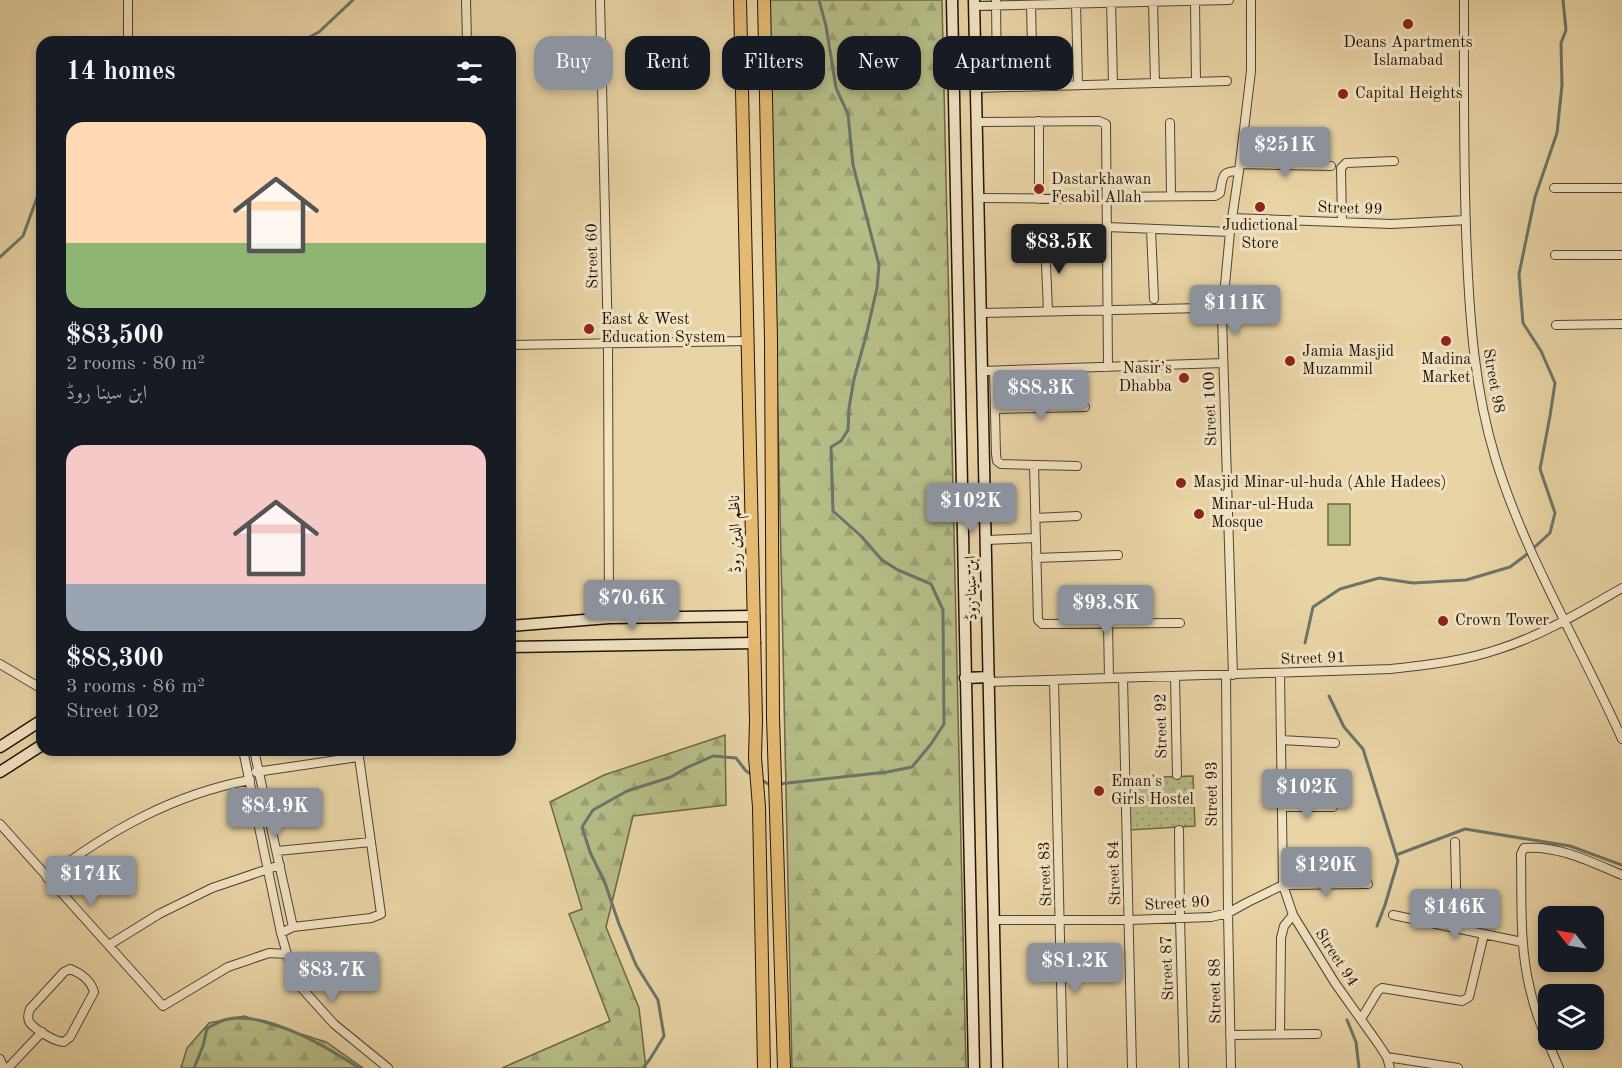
<!DOCTYPE html>
<html lang="en">
<head>
<meta charset="utf-8">
<style>
  :root { --surface:#171b24; --page:#20242c; --text:#f1f3f6; --muted:#9ea1a6; --accent:#8c9099 }
  body { margin:0; font-family:"Old Standard TT",Amiri,serif; background:var(--page); color:var(--text); height:100vh; display:flex; flex-direction:column; font-size:22px; white-space:nowrap }
  * { box-sizing:border-box; margin:0 }
  p { font-size:20px; color:var(--muted) }
  .icon { flex:none; width:33px; height:33px; fill:none; stroke:currentColor; stroke-width:2; stroke-linecap:round; stroke-linejoin:round }
  .map { position:relative; flex:1; overflow:hidden }
  .side { position:absolute; left:36px; top:36px; width:480px; height:720px; display:flex; flex-direction:column; background:var(--surface); border-radius:18px; box-shadow:0 3px 9px #0003 }
  .side>* { flex:none }
  .top-card { position:absolute; left:534px; top:36px; width:570px; height:54px; display:flex; gap:12px }
  .needle { width:39px; rotate:301deg }
  .controls { position:absolute; left:1538px; top:906px; display:grid; gap:12px }
  .controls a { display:grid; place-items:center; width:66px; height:66px; border-radius:12px; background:var(--surface); box-shadow:0 3px 9px #0003; font-size:30px }
  .price { position:absolute; translate:-50% -51px; padding:0 14px; border-radius:6px; background:var(--accent); color:#fff; font-size:20px; line-height:39px; filter:drop-shadow(0 2px 3px #0008) }
  .price::after { content:''; position:absolute; left:50%; top:36px; width:18px; height:14px; margin-left:-9px; background:inherit; clip-path:polygon(0 0,100% 0,50% 100%) }
  .price.on { background:#222; color:#fff }
  ul { padding:0; list-style:none }
  li { display:grid; align-content:center; gap:12px; height:318px; padding:0 30px }
  li span { display:grid; place-items:center; height:186px; border-radius:18px; color:#555 }
  li>.icon { margin-inline-start:auto }
  span .icon { width:108px; height:108px; fill:#fffc; stroke-width:1 }
  li b { font-size:26px }
  h2 { display:flex; justify-content:space-between; align-items:center; height:72px; padding:0 30px; font-size:26px }
  .chip { padding:0 21px; border-radius:18px; background:var(--surface); box-shadow:0 3px 9px #0003; font-size:21px; line-height:54px }
  .chip.on { background:var(--accent); color:#fff }
  .map>svg:first-child { display:block }
  .forest { fill:url(#forest-firs); stroke:#6d6746; stroke-width:1.5 }
  .park { fill:url(#park-dots); stroke:#6d6746; stroke-width:1.5 }
  .pitch { fill:#b6bd87; stroke:#6d6746; stroke-width:1.5 }
  .lines { fill:none; stroke-linecap:round; stroke-linejoin:round }
  .stream { stroke:#6a756a; stroke-width:3 }
  .street-casing { stroke:#55422e; stroke-width:10 }
  .secondary-casing { stroke:#241106; stroke-width:13 }
  .primary-casing { stroke:#241106; stroke-width:14 }
  .street { stroke:#f1e3c4; stroke-width:8 }
  .secondary { stroke:#f1e3c4; stroke-width:10 }
  .primary { stroke:#e4ba72; stroke-width:12 }
  .poi-dot { fill:#8f2418; stroke:#f1e3c4; stroke-width:2 }
  .labels { text-anchor:middle; dominant-baseline:central; stroke-width:6; stroke-linejoin:round; paint-order:stroke }
  .poi-label { font-size:16px; fill:#241106; stroke:#f1e3c4; text-anchor:start }
  .street-label { font-size:16px; fill:#241106; stroke:#f1e3c4 }
</style>
</head>
<body>
<div class="map">
<svg width="1622" height="1068" viewBox="0 0 1622 1068">
  <defs>
    <pattern id="forest-firs" width="22" height="20" patternUnits="userSpaceOnUse" patternTransform="scale(1.5)"><rect width="22" height="20" fill="#b6bd87"/><path d="M5 1l3.5 6h-7zM16 11l3.5 6h-7z" fill="#9ca173"/></pattern>
    <pattern id="park-dots" width="8" height="8" patternUnits="userSpaceOnUse" patternTransform="scale(1.5)"><rect width="8" height="8" fill="#b6bd87"/><path d="M2 2h.1M6 6h.1" fill="none" stroke="#9ca173" stroke-width="1.8" stroke-linecap="round"/></pattern>
  </defs>
  <rect width="100%" height="100%" fill="#e9d4a5"/>
  <filter id="stains"><feTurbulence type="fractalNoise" baseFrequency=".00333" numOctaves="4"/><feColorMatrix values="0 0 0 0 .2 0 0 0 0 .09 0 0 0 0 .02 0 0 0 .5 -.17"/></filter>
  <radialGradient id="worn" r=".72"><stop offset=".6" stop-color="#630" stop-opacity="0"/><stop offset="1" stop-color="#630" stop-opacity=".3"/></radialGradient>
  <path class="forest" d="M769 0H942L966 1068H792C782 712 779 356 769 0Z
    M725 735 726 805 633 816 606 927 639 1008 646 1068H502L610 1021 569 914 582 909 550 802 604 775Z
    M244 1016 326 1042 363 1068H181L187 1048 209 1023Z"/>
  <path class="park" d="M1193 776 1195 826 1129 830 1128 778Z"/>
  <path class="pitch" d="M1328 504H1350V545H1328Z"/>
  <g class="lines">
    <path class="stream" d="M300 42 319 32 353 0
      M0 257 23 236 42 184
      M1305 643 1313 607 1340 589 1379 578 1413 583 1466 580 1510 567 1526 555 1550 533 1555 513 1540 469 1550 416 1555 383 1541 351 1523 323 1519 274 1535 197 1557 133 1562 85 1561 43 1566 30 1563 0
      M1329 696 1344 727 1363 749 1398 861 1385 905 1377 926
      M760 779 770 785H772
      M779 784 887 772 912 767 931 744 944 724 943 610 931 584 898 570 882 560 861 536 833 511 831 447 841 441 848 430 849 408 854 379 866 336 877 288 879 265 853 165 848 114 836 88 826 26 819 0
      M1396 855 1465 829 1570 846 1622 865
      M1347 1020 1356 1042 1359 1068
      M194 1068 203 1046 207 1028C213 1026 218 1022 224 1020 264 1009 327 1047 359 1068
      M643 1068 650 1059 664 1036 658 1000 636 965 619 924 605 883 590 852 582 827 593 810 627 791 671 777 686 768 713 756 736 758 746 771 751 774"/>
    <g class="street-casing">
      <path id="street" d="M128 0V42
        M466 0 467 42
        M600 0 608 343 609 618
        M996 0 997 87
        M1111 0 1113 84
        M1464 0C1464 85 1463 170 1467 255 1470 323 1475 391 1495 457 1525 556 1580 645 1622 739
        M1195 1 1196 82
        M1153 2 1155 83
        M1076 4 1078 85
        M1031 5 1033 86
        M974 6 1229 0
        M976 88 1227 81
        M1039 121V199
        M977 122 1099 121 1106 124 1108 367
        M1170 123 1171 196
        M1240 164 1331 166
        M1554 188H1622
        M1107 197 1215 196 1220 193C1223 176 1221 171 1239 171
        M978 198 1090 199
        M1233 218 1391 224 1466 220
        M1342 222 1341 168 1346 163 1394 161
        M1107 227 1230 232
        M1151 229 1154 299
        M1045 240 1048 311
        M1555 255H1622
        M980 313 1202 308
        M1556 325 1622 324
        M510 345 748 341
        M981 371 1223 363
        M994 371 996 454 997 461 1001 464 1077 466
        M995 409 1085 407
        M1034 465 1038 620 1042 624 1180 623
        M1035 518 1077 516
        M986 540 1036 538
        M1036 558 1118 555
        M1108 624 1109 678
        M0 664 42 689
        M1280 673 1283 885 1293 915 1335 983 1377 1042 1387 1057 1390 1068
        M1226 675 1228 913 1231 1068
        M1233 675 1222 317 1230 232 1239 171 1251 71V0
        M1175 677 1177 775
        M1123 678 1132 1068
        M1054 680 1063 1068
        M989 682 1391 669C1427 665 1464 661 1499 649 1543 635 1582 611 1622 588
        M1281 740 1335 743
        M243 750 281 933 287 954 297 983 334 1024 388 1068
        M254 750 293 927
        M256 772 358 757
        M1282 807H1333
        M0 824 163 1006 228 967 269 953 287 954
        M1179 830 1180 918 1184 1068
        M1455 842 1457 927
        M277 851 371 842
        M47 878C108 831 174 794 250 780
        M1393 915 1522 942
        M993 920H1130L1211 917 1228 913 1248 902 1283 885 1368 884
        M281 933 293 927 371 918 381 914 358 750
        M109 945 159 914 212 888 280 865
        M70 969C81 973 91 981 94 992L70 1037 64 1042C55 1042 36 1030 30 1023 27 1019 28 1014 30 1009L64 972Z
        M1361 1019 1378 991 1382 988 1462 1001 1469 997 1484 934
        M1280 1034 1281 938 1284 926 1293 915
        M1230 1035 1317 1034
        M1387 1057 1458 1068
        M0 1059 4 1068
        M8 1068 42 1032
        M1559 1068C1548 1042 1536 1017 1530 989 1519 945 1522 899 1521 854L1524 848C1558 845 1591 862 1622 875"/>
    </g>
    <g class="secondary-casing">
      <path id="secondary" d="M952 0 974 1068
        M974 0 997 1068
        M510 626 609 618 754 616
        M510 647 755 643
        M965 678 989 677
        M0 747 42 720
        M0 772 42 745"/>
    </g>
    <g class="primary-casing">
      <path id="primary" d="M740 0 756 720 755 757 759 807 764 1068
        M764 0 771 340 773 717 784 1068"/>
    </g>
    <use href="#street" class="street"/>
    <use href="#secondary" class="secondary"/>
    <use href="#primary" class="primary"/>
  </g>
  <g class="poi-dot">
    <circle cx="1408" cy="24" r="6"/>
    <circle cx="1343" cy="94" r="6"/>
    <circle cx="1039" cy="189" r="6"/>
    <circle cx="1260" cy="207" r="6"/>
    <circle cx="589" cy="329" r="6"/>
    <circle cx="1446" cy="341" r="6"/>
    <circle cx="1290" cy="361" r="6"/>
    <circle cx="1184" cy="378" r="6"/>
    <circle cx="1181" cy="483" r="6"/>
    <circle cx="1199" cy="514" r="6"/>
    <circle cx="1443" cy="621" r="6"/>
    <circle cx="1099" cy="791" r="6"/>
  </g>
  <g class="labels">
    <g class="poi-label">
      <text x="1408" y="43" text-anchor="middle">Deans Apartments<tspan x="1408" dy="18">Islamabad</tspan></text>
      <text x="1355" y="94">Capital Heights</text>
      <text x="1051" y="180">Dastarkhawan<tspan x="1051" dy="18">Fesabil Allah</tspan></text>
      <text x="1260" y="226" text-anchor="middle">Judictional<tspan x="1260" dy="18">Store</tspan></text>
      <text x="601" y="320">East &amp; West<tspan x="601" dy="18">Education System</tspan></text>
      <text x="1302" y="352">Jamia Masjid<tspan x="1302" dy="18">Muzammil</tspan></text>
      <text x="1446" y="360" text-anchor="middle">Madina<tspan x="1446" dy="18">Market</tspan></text>
      <text x="1172" y="369" text-anchor="end">Nasir’s<tspan x="1172" dy="18">Dhabba</tspan></text>
      <text x="1193" y="483">Masjid Minar-ul-huda (Ahle Hadees)</text>
      <text x="1211" y="505">Minar-ul-Huda<tspan x="1211" dy="18">Mosque</tspan></text>
      <text x="1455" y="621">Crown Tower</text>
      <text x="1111" y="782">Eman's<tspan x="1111" dy="18">Girls Hostel</tspan></text>
    </g>
    <g class="street-label">
      <text transform="translate(1350 209) rotate(2)">Street 99</text>
      <text transform="translate(593 256) rotate(-91)">Street 60</text>
      <text transform="translate(1493 381) rotate(80)">Street 98</text>
      <text transform="translate(1211 409) rotate(-92)">Street 100</text>
      <text transform="translate(736 534) rotate(-91)">ناظم الدین روڈ</text>
      <text transform="translate(972 588) rotate(-91)">ابن سینا روڈ</text>
      <text transform="translate(1313 659) rotate(-2)">Street 91</text>
      <text transform="translate(1162 726) rotate(-91)">Street 92</text>
      <text transform="translate(1213 794) rotate(-90)">Street 93</text>
      <text transform="translate(1115 873) rotate(-92)">Street 84</text>
      <text transform="translate(1046 874) rotate(-92)">Street 83</text>
      <text transform="translate(1177 904) rotate(-3)">Street 90</text>
      <text transform="translate(1336 958) rotate(57)">Street 94</text>
      <text transform="translate(1168 968) rotate(-92)">Street 87</text>
      <text transform="translate(1216 991) rotate(-91)">Street 88</text>
    </g>
  </g>
  <rect width="100%" height="100%" filter="url(#stains)"/>
  <rect width="100%" height="100%" fill="url(#worn)"/>
</svg>
<div class="controls">
<a><svg class="needle" viewBox="-14 -14 28 28"><path d="M0-13l5 13h-10z" fill="#e53935"/><path d="M0 13l5-13h-10z" fill="#9ea1a6"/></svg></a>
<a><svg class="icon" aria-label="layers" viewBox="0 0 24 24"><path d="M12 4l9 5-9 5-9-5zM3 14l9 5 9-5"/></svg></a>
</div>
<b class="price" style="left:1285px;top:178px">$251K</b>
<b class="price on" style="left:1059px;top:275px">$83.5K</b>
<b class="price" style="left:1235px;top:336px">$111K</b>
<b class="price" style="left:1041px;top:421px">$88.3K</b>
<b class="price" style="left:971px;top:534px">$102K</b>
<b class="price" style="left:632px;top:631px">$70.6K</b>
<b class="price" style="left:1106px;top:636px">$93.8K</b>
<b class="price" style="left:1307px;top:820px">$102K</b>
<b class="price" style="left:275px;top:839px">$84.9K</b>
<b class="price" style="left:1326px;top:898px">$120K</b>
<b class="price" style="left:91px;top:907px">$174K</b>
<b class="price" style="left:1455px;top:940px">$146K</b>
<b class="price" style="left:1075px;top:994px">$81.2K</b>
<b class="price" style="left:332px;top:1003px">$83.7K</b>
<div class="top-card">
<a class="chip on">Buy</a>
<a class="chip">Rent</a>
<a class="chip">Filters</a>
<a class="chip">New</a>
<a class="chip">Apartment</a>
</div>
<section class="side">
<h2>14 homes<svg class="icon" aria-label="filters" viewBox="0 0 24 24"><path d="M4 7h16M4 17h16"/><circle cx="9" cy="7" r="2"/><circle cx="15" cy="17" r="2"/></svg></h2>
<ul>
<li><span style="background:linear-gradient(#ffd9b3 65%,#8fb573 0)"><svg class="icon" aria-label="home" viewBox="0 0 24 24"><path d="M3 11l9-7 9 7M6 9v11h12V9"/></svg></span><div><b>$83,500</b><p>2 rooms · 80 m²</p><p>ابن سینا روڈ</p></div></li>
<li><span style="background:linear-gradient(#f6c9c9 75%,#9aa5b1 0)"><svg class="icon" aria-label="home" viewBox="0 0 24 24"><path d="M3 11l9-7 9 7M6 9v11h12V9"/></svg></span><div><b>$88,300</b><p>3 rooms · 86 m²</p><p>Street 102</p></div></li>
</ul>
</section>
</div>
</body>
</html>
